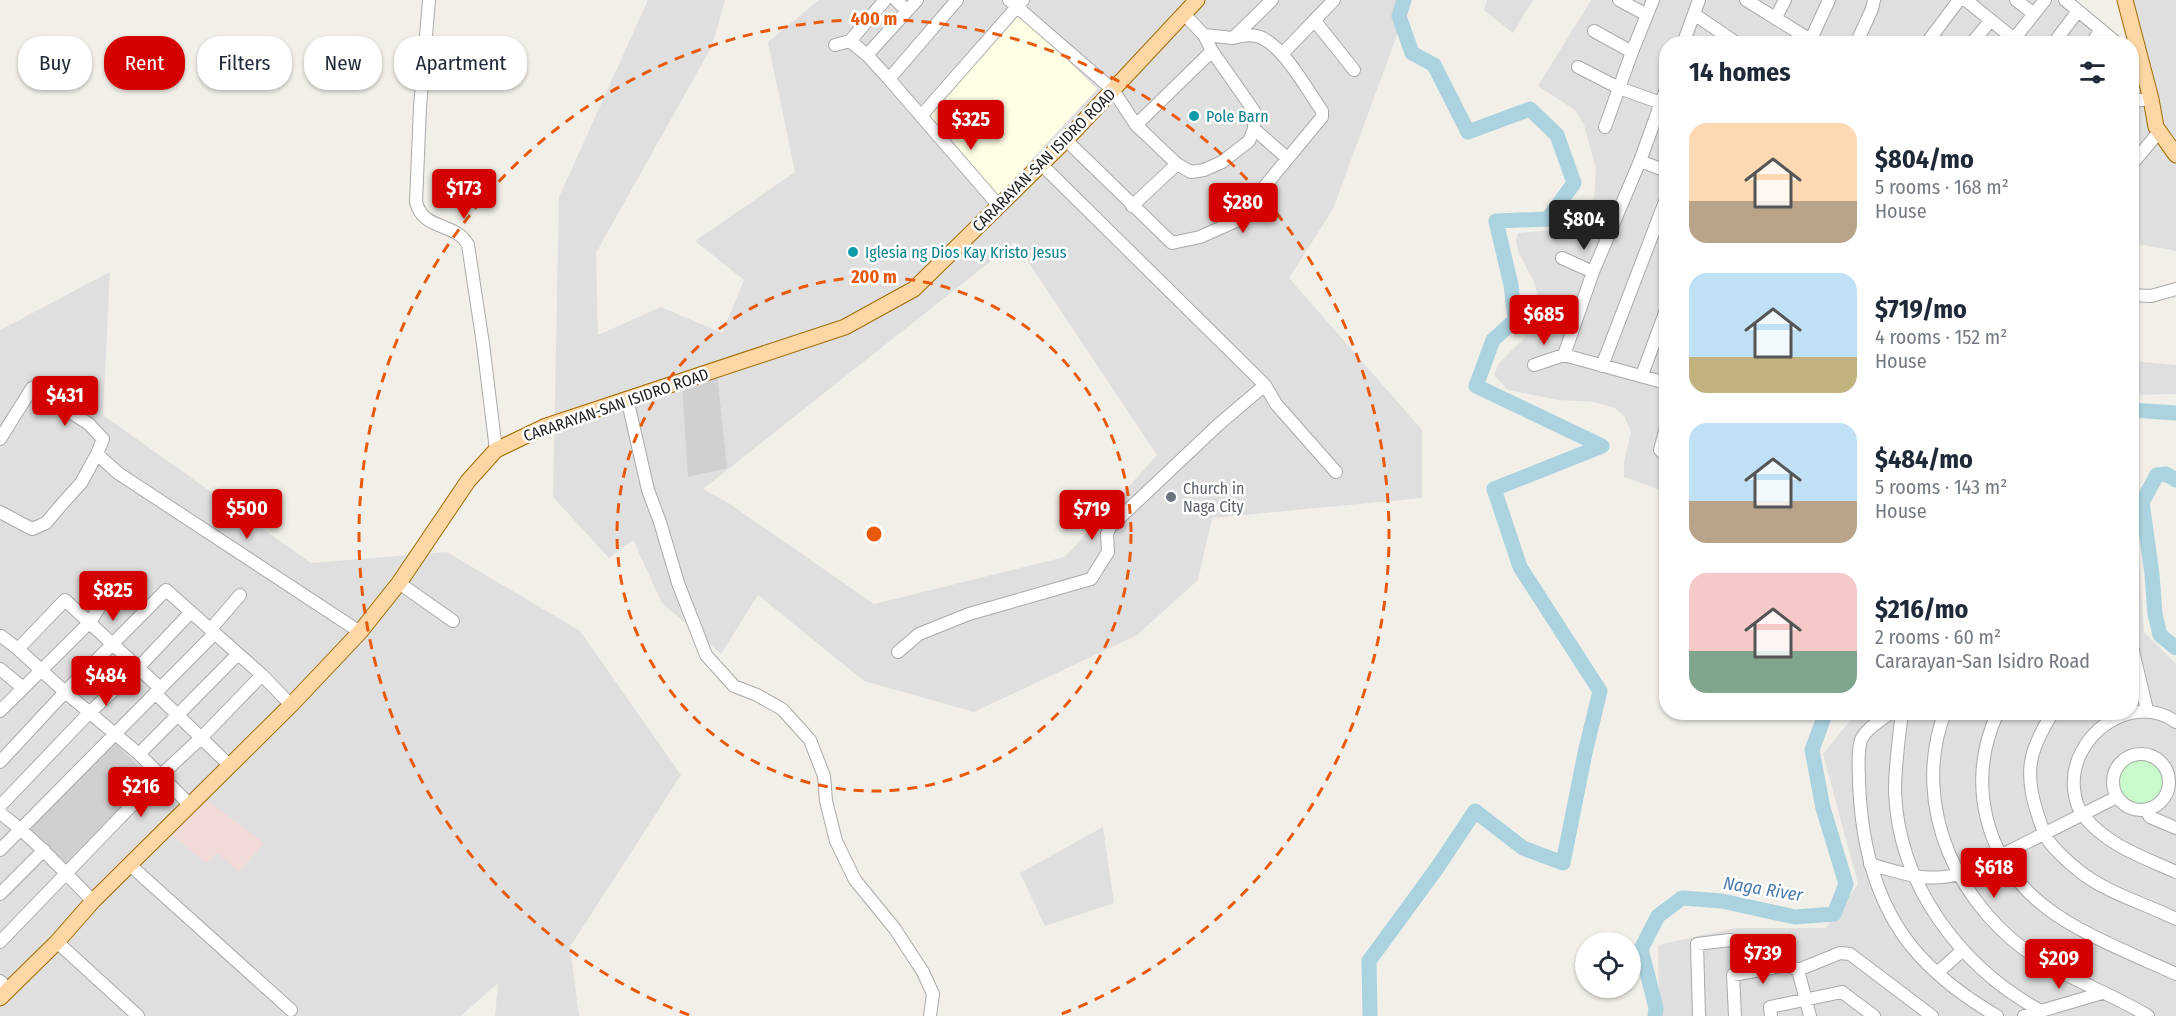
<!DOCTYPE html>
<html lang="en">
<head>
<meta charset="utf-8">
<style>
  :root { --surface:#fff; --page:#f2f2f3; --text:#1f2937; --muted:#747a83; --accent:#d40000 }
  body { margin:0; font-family:"Fira Sans Condensed",sans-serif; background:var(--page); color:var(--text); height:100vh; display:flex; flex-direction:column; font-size:22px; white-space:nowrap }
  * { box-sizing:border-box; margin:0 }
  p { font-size:20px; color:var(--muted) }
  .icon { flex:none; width:33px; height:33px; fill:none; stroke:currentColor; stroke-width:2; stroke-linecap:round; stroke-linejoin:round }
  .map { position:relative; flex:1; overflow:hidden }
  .drawer { position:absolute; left:1659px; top:36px; width:480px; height:684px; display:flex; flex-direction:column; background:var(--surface); border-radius:24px; box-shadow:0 2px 4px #0004 }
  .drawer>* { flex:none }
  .guide { position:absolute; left:18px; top:36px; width:570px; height:54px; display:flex; gap:12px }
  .fabs { position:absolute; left:1575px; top:932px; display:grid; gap:12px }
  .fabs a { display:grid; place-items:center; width:66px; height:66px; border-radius:50%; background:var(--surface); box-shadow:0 2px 4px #0004; font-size:30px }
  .price { position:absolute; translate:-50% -51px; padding:0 14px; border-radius:6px; background:var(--accent); color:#fff; font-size:20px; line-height:39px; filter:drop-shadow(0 2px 3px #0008) }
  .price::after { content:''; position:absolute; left:50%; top:36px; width:18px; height:14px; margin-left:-9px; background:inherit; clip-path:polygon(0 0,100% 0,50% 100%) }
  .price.on { background:#222; color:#fff }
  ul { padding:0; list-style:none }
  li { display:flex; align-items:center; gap:18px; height:150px; padding:0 30px }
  li span { display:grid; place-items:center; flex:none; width:168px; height:120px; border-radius:18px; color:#555 }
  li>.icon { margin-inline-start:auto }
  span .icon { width:72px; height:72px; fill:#fffc; stroke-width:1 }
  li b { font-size:26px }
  h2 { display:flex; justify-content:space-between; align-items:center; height:72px; padding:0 30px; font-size:26px }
  .tag { padding:0 21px; border-radius:24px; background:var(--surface); box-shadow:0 2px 4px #0004; font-size:21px; line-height:54px }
  .tag.on { background:var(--accent); color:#fff }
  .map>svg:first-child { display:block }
  .residential { fill:#e0dfdf; fill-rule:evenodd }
  .commercial { fill:#f2dad9 }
  .education { fill:#ffffe5 }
  .religious { fill:#d0d0d0 }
  .park { fill:#c8facc }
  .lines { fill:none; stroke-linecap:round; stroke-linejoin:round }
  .river { stroke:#aad3df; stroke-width:15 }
  .minor-casing { stroke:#a9a9a9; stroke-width:14 }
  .major-casing { stroke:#a06b00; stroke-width:17 }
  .minor { stroke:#fff; stroke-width:12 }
  .major { stroke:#fcd6a4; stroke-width:15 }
  .ring { fill:none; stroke:#e8590c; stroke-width:3; stroke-dasharray:10 8 }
  .culture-dot { fill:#0f9aa8; stroke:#fff; stroke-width:2 }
  .worship-dot { fill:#6b7280; stroke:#fff; stroke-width:2 }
  .labels { text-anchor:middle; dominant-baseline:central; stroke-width:5; stroke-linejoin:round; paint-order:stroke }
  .culture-label { font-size:16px; fill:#0d838f; stroke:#fff; text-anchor:start }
  .street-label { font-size:16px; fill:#222; stroke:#fff }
  .worship-label { font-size:16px; fill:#5b616d; stroke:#fff; text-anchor:start }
  .water-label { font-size:18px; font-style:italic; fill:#4a7aab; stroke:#fff }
  .centre { fill:#e8590c; stroke:#fff; stroke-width:3 }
  .ring-label { font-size:18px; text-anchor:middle; font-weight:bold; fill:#e8590c; stroke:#fff; stroke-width:5; stroke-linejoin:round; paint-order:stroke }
</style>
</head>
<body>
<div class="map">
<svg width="2176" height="1016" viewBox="0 0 2176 1016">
  <rect width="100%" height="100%" fill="#f2efe9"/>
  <path class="residential" d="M648 0H725L712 46 596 253 598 335 661 307 722 333 744 280 695 241 795 172 768 42 819 0H1410L1333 209 1289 278 1422 430V498L1212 518 1198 580 1137 635 974 712 864 681 758 595 721 654 662 603 633 540 609 558 553 497 559 197ZM1015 242 1157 455 1065 557 874 604 727 502 703 489Z
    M1487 0H1533L1513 33 1484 10Z
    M1591 0H2073L2125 43 1666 44V492L1624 477V462L1631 432 1624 416 1615 408 1594 402 1559 400 1508 390 1494 375 1499 363 1525 337 1540 319 1539 299 1534 282 1518 251 1516 240 1518 233 1563 229 1576 221 1594 198 1596 169 1584 125 1575 110 1538 86Z
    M2119 0H2176V251L2139 244 2132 250V49Z
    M110 272 103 415 311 563 447 552 580 631 681 775 570 947 579 1016H495L498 983 461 1016H0V330Z
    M2132 361 2176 365V394L2132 395Z
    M2132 450 2144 632 2176 664V1016H1659L1658 945 1735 928H1826L1858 884 1823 754 1856 713 2132 712Z
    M1103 827 1114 903 1045 926 1020 873Z"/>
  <path class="commercial" d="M204 798 264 843 239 872 218 853 206 863 170 833Z"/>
  <path class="education" d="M1018 12 1097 89 997 197 925 115Z"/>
  <path class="religious" d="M717 374 727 468 688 477 682 383Z
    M113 741 152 780 68 869 26 828Z"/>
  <path class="park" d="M2116 782a24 24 0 1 1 48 0a24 24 0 1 1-48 0Z"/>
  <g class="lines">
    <path class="river" d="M2132 410 2176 413
      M2176 480 2166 474 2157 475 2142 502 2152 574 2155 614 2160 635 2176 648
      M1370 1016 1369 961 1437 868 1475 811 1523 848 1563 863 1585 753 1600 691 1520 567 1494 489 1602 446 1476 386 1493 340 1515 320 1511 285 1496 221 1548 219 1574 183 1557 135 1530 109 1468 132 1434 65 1412 53 1399 16 1404 0
      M1655 1016 1656 1008 1641 949 1658 916 1682 898 1722 901 1795 917 1834 914 1846 884 1823 808 1812 750 1826 712"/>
    <g class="minor-casing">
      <path id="minor" d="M429 0 420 107 416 202C423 231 456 222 468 245L483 344 496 450
        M896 0 907 11
        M1009 0 1113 90 1136 125 1177 164 1191 172 1204 170 1222 162 1249 141 1254 129V111L1212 51 1204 35 1184 14
        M1619 0 1647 15
        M1746 0 1817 44
        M1966 0 2014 39
        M2016 0 2034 14
        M2065 0 2118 44
        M1694 14 1738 44
        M1776 17 1785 0
        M1315 21 1354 70
        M1594 31 1632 52
        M1204 35 1233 38 1272 0
        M1811 39 1829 0
        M850 41 867 55 889 79 999 206
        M1683 44 1699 0
        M1856 44 1872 9 1874 0
        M1926 44 1959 0
        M1971 44 1991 20
        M2010 44 2045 0
        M2053 44 2078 11
        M2091 44 2101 30
        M835 45 850 41 885 0
        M1282 54 1334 0
        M867 55 917 0
        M1578 67 1619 88 1661 103
        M889 79 957 0
        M2132 101 2151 99
        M921 116 1023 0
        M1136 125 1212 51
        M1605 127 1632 52 1653 0
        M1254 129 1287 158
        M1066 140 1172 243 1200 237 1236 221 1322 117V111C1308 91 1280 40 1256 36 1248 34 1240 36 1233 38
        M1640 161 1666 171
        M2132 164 2159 132
        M1042 165 1265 385 1276 404 1336 472
        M1132 206 1177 164
        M1562 258 1593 272
        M2132 295 2151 296 2176 289
        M1564 355 1593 272 1640 161 1666 89
        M1534 365 1564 355 1666 383
        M1602 366 1666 199
        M1642 375 1666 310
        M627 398 648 490 660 522 678 583 706 655 734 686 757 695 782 709 810 740 824 776 826 801 836 841 855 880 895 929 923 972 933 994 930 1016
        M1666 427 1660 450 1666 456
        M0 439 32 388 89 424 103 439 97 454 118 473 360 632
        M0 512 32 529 46 523 62 504 81 483 97 454
        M399 583 453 621
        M210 630 240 595
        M1 636 18 649 65 692 139 754 189 804
        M2132 647 2147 710
        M18 649 65 600 160 688
        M898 652 919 634 969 614 1091 579 1108 552 1107 534 1110 527 1218 425 1265 385
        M0 669 23 688
        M155 693 229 765
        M0 711 90 622 103 602
        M1891 712C1882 720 1865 729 1861 740 1857 752 1859 769 1859 781 1861 841 1874 900 1912 947 1935 975 1966 998 1997 1016
        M1902 712C1899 738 1895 765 1895 791 1898 884 1960 967 2041 1011
        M1945 712C1909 806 1959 911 2042 961 2076 982 2114 995 2148 1016
        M1998 712C1966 781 1984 858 2043 905 2077 933 2135 955 2176 974
        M2053 712C2045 725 2037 739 2033 753 2025 780 2035 808 2044 833 2048 844 2069 863 2078 870 2106 893 2144 903 2176 919
        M2176 722C2130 690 2069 737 2074 789 2075 798 2077 808 2083 815 2106 845 2143 857 2176 872
        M139 754 238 654
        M2113 782a28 28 0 1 1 56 0a28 28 0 1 1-56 0Z
        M0 762 65 692 166 590 262 675 291 705
        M0 806 89 713 138 668 191 612
        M2146 810 2150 817 2176 828
        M0 813C35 839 62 870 93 901
        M0 850 214 634
        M1870 864C1908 875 1933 885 1972 870L2117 797
        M130 865 291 1010
        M0 894 44 850
        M0 942 160 776 202 737 262 675
        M57 942 138 1016
        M1798 970 1810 1016
        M1937 973 1963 950
        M0 981 9 990
        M1699 1016 1697 944 1730 940 1798 970 1840 953 1850 954 1932 1016
        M1735 1016 1733 975 1788 965
        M1771 1016 1770 1007 1842 992 1874 1016
        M2024 1016 2102 993"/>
    </g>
    <g class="major-casing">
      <path id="major" d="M2125 0 2151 99 2156 127 2176 155
        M0 998 57 942 93 901 291 705 360 632 399 583 468 481 496 450 546 426 845 327 914 289 1066 140 1197 0"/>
    </g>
    <use href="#minor" class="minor"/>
    <use href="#major" class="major"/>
  </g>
  <g class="ring">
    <circle cx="874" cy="534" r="257"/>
    <path d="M689 1015A515 515 0 1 1 1059 1015"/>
  </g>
  <g class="culture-dot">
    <circle cx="1194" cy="116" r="6"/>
    <circle cx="853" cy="252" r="6"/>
  </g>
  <circle class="worship-dot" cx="1171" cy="497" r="6"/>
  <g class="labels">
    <g class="culture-label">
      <text x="1206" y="116">Pole Barn</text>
      <text x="865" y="252">Iglesia ng Dios Kay Kristo Jesus</text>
    </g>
    <g class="street-label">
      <text transform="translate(1044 160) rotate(-45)">CARARAYAN-SAN ISIDRO ROAD</text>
      <text transform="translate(616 405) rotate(-19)">CARARAYAN-SAN ISIDRO ROAD</text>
    </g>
    <g class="worship-label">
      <text x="1183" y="488">Church in<tspan x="1183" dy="18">Naga City</tspan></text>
    </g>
    <g class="water-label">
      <text transform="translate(1763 889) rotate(9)">Naga River</text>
    </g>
  </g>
  <circle cx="874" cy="534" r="9" class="centre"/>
  <g class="ring-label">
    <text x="874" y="25">400 m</text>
    <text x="874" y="283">200 m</text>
  </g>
</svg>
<div class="fabs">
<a><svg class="icon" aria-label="locate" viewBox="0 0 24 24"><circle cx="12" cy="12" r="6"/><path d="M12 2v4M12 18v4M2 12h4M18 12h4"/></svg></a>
</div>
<b class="price" style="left:971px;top:151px">$325</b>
<b class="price" style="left:464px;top:220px">$173</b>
<b class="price" style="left:1243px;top:234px">$280</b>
<b class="price on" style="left:1584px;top:251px">$804</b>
<b class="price" style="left:1544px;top:346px">$685</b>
<b class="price" style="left:65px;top:427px">$431</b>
<b class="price" style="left:247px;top:540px">$500</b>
<b class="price" style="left:1092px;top:541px">$719</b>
<b class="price" style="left:113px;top:622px">$825</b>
<b class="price" style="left:106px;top:707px">$484</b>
<b class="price" style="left:141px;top:818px">$216</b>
<b class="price" style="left:1994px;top:899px">$618</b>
<b class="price" style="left:1763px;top:985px">$739</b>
<b class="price" style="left:2059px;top:990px">$209</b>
<div class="guide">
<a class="tag">Buy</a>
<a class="tag on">Rent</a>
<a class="tag">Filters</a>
<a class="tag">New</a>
<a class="tag">Apartment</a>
</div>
<section class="drawer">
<h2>14 homes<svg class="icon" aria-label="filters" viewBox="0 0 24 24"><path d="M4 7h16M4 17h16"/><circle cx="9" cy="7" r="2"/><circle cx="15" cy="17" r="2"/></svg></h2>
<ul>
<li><span style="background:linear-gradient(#ffd9b3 65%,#b9a48a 0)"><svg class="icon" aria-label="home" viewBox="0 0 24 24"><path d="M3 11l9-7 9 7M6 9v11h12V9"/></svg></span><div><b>$804/mo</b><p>5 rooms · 168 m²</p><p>House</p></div></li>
<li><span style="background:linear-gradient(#bfe0f5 70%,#c2b280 0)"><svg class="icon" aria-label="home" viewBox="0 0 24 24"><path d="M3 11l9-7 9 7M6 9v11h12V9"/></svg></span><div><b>$719/mo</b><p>4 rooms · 152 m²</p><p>House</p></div></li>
<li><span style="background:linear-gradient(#bfe0f5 65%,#b9a48a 0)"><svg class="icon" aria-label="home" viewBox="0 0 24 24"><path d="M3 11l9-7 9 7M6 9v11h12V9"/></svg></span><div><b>$484/mo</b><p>5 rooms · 143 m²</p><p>House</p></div></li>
<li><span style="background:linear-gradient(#f6c9c9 65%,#7fa58c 0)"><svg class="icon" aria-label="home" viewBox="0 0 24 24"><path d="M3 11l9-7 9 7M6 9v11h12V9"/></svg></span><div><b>$216/mo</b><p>2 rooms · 60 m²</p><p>Cararayan-San Isidro Road</p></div></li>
</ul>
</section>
</div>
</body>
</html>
